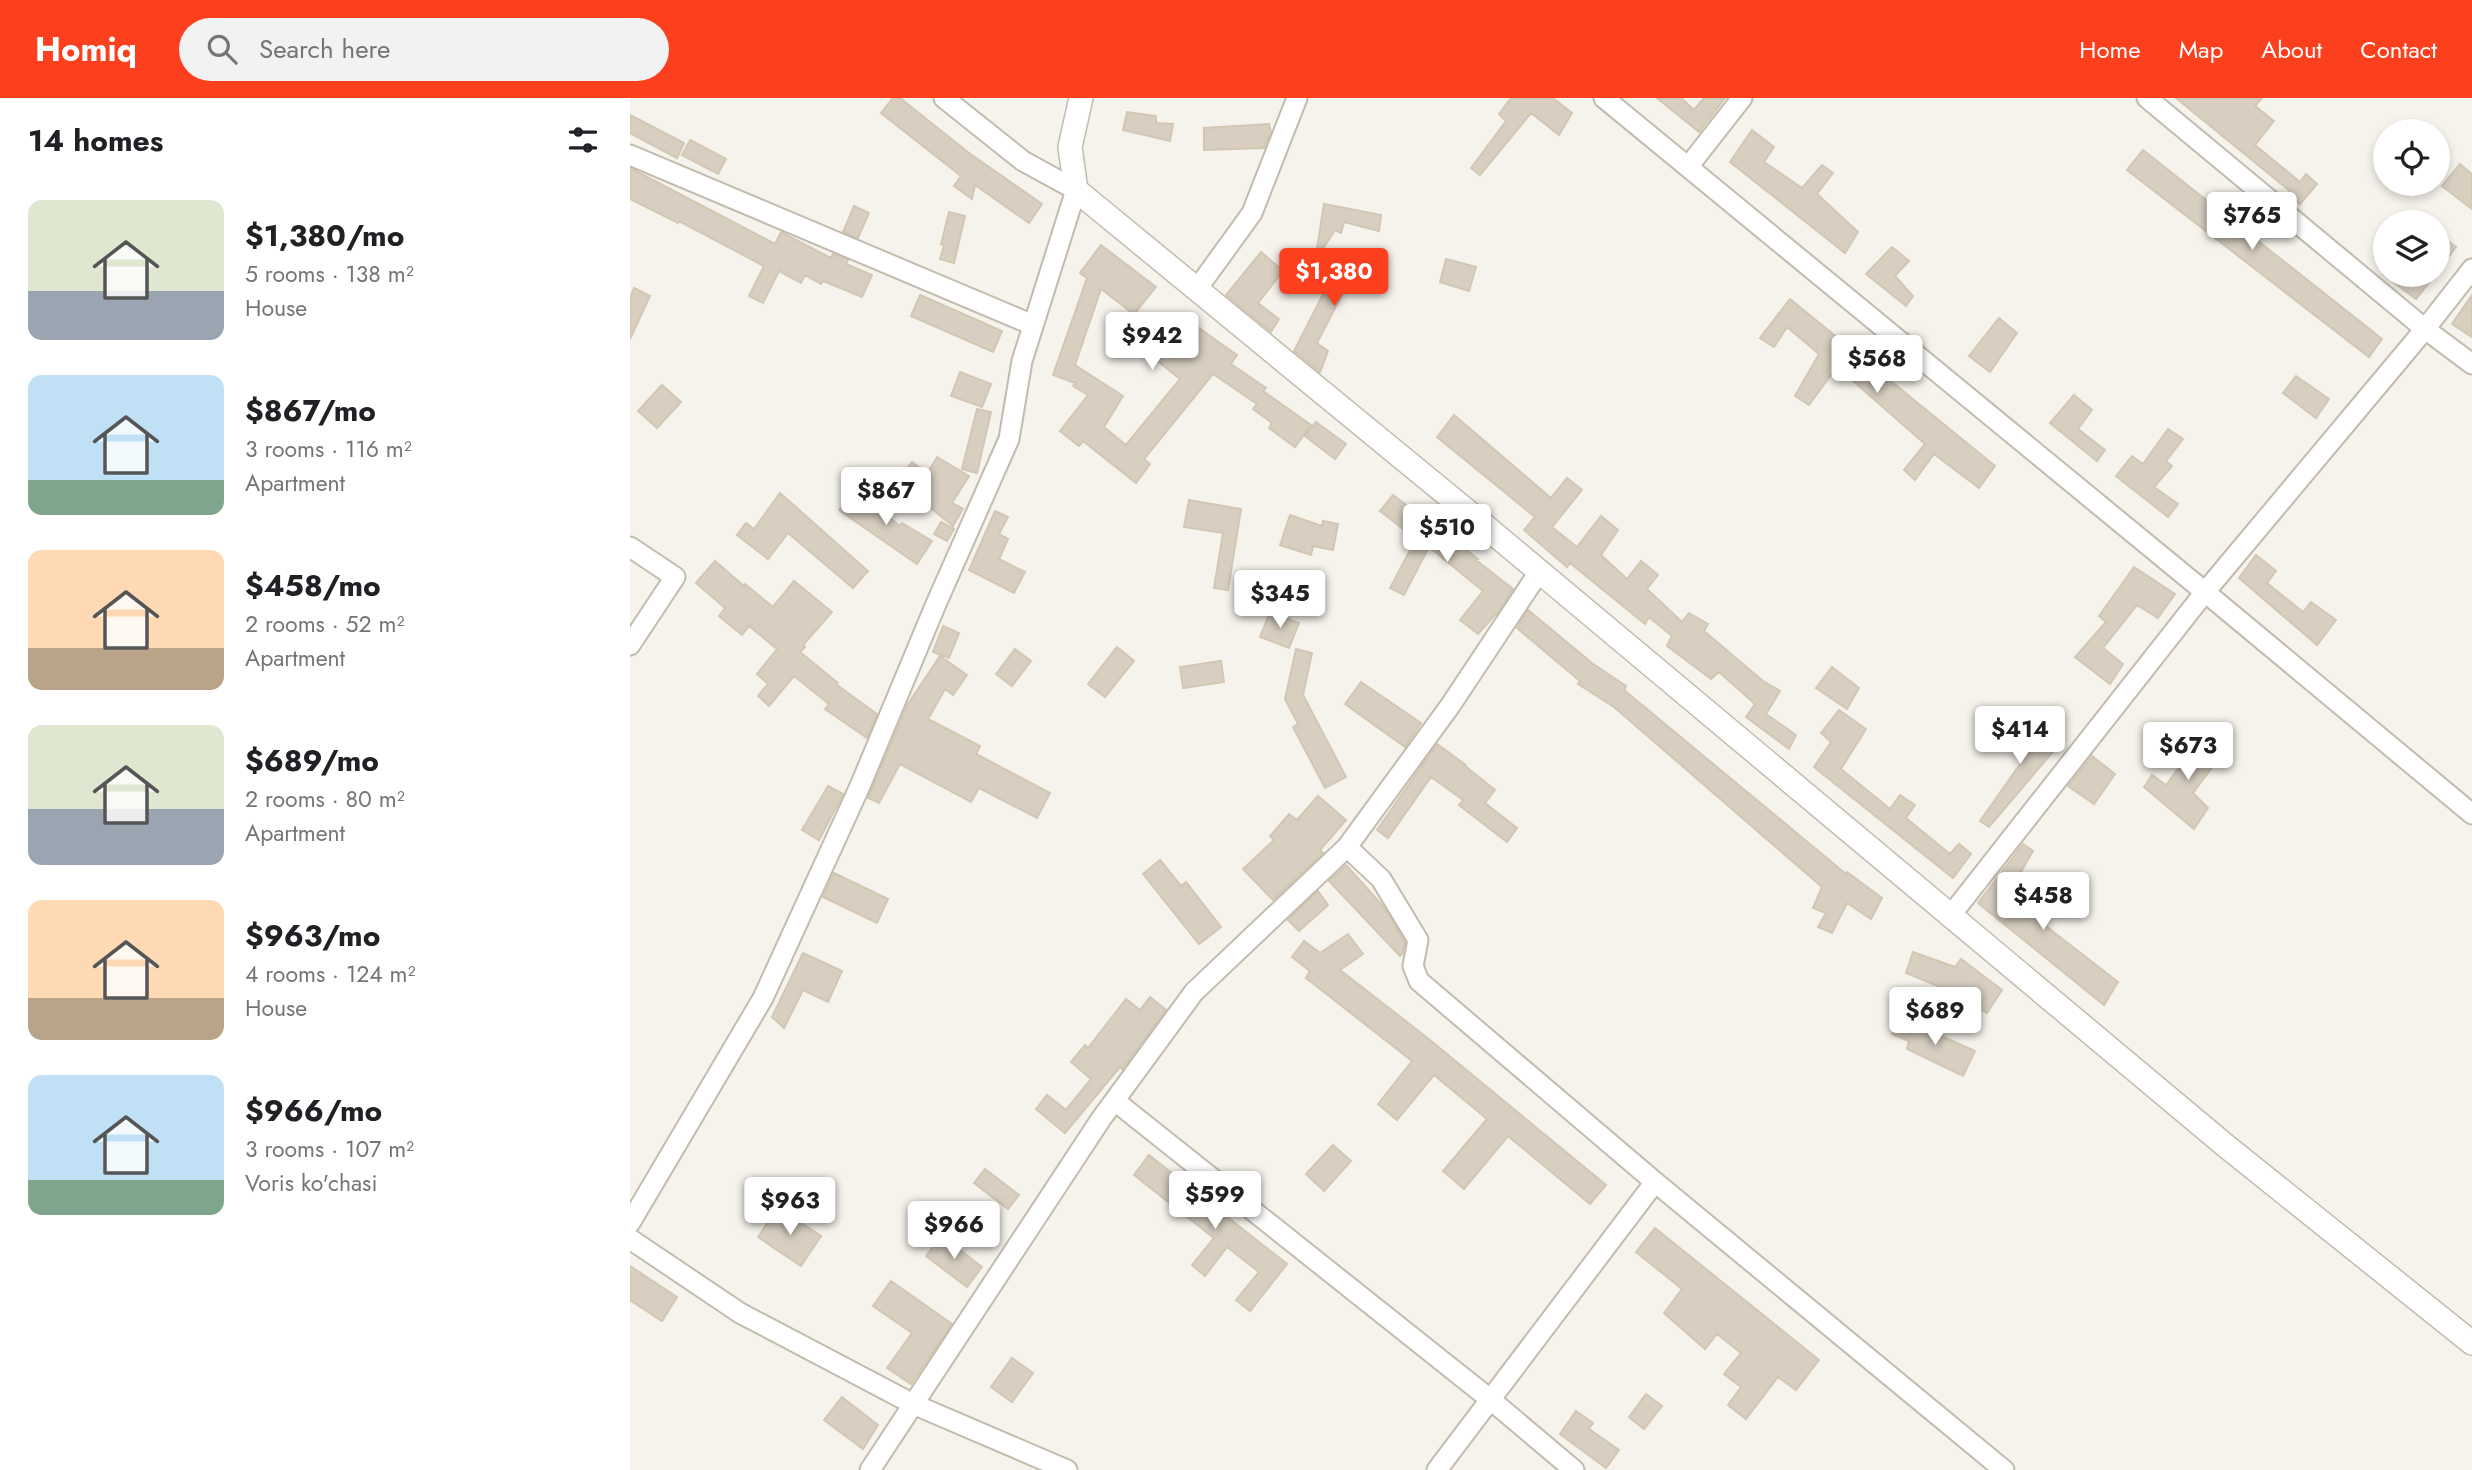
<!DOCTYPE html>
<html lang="en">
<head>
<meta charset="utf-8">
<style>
  :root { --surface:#fff; --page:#f2f2f2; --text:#202124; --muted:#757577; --accent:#fc3f1d }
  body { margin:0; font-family:Jost,sans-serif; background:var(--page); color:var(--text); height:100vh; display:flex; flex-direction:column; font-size:26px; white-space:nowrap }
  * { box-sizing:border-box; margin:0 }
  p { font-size:23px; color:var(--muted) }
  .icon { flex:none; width:38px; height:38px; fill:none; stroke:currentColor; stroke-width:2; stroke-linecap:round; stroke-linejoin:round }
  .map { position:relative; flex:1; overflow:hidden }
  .sheet { display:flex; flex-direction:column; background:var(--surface); width:630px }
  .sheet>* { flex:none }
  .buttons { position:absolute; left:1743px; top:21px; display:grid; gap:14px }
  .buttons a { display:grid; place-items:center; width:77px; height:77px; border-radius:50%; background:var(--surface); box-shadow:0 4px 10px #0003; font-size:35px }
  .price { position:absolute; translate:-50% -60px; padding:0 16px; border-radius:7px; background:#fff; color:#222; font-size:23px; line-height:46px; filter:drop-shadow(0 2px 4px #0008) }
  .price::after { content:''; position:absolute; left:50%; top:42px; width:21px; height:16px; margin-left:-10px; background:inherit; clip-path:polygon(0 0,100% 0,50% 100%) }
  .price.active { background:var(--accent); color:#fff }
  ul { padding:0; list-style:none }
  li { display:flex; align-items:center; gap:21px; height:175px; padding:0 28px }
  li span { display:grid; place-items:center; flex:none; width:196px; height:140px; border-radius:14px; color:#555 }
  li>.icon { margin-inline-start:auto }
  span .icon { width:84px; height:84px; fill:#fffc; stroke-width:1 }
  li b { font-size:30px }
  h2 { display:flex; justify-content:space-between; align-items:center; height:84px; padding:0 28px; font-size:30px }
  header { display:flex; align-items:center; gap:42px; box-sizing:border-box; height:98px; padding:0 35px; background:var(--accent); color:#fff }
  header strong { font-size:33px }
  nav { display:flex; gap:38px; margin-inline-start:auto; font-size:24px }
  .search { width:490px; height:63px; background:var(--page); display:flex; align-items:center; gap:18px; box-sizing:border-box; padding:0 24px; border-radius:38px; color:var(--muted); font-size:26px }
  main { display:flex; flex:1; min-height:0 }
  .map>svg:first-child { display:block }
  .building { fill:#d8cfc1; stroke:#d3c7b4; stroke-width:2 }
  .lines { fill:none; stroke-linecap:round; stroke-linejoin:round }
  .minor-casing { stroke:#c2bbae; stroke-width:23 }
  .tertiary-casing { stroke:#c2bbae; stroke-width:26 }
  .minor { stroke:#fff; stroke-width:19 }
  .tertiary { stroke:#fff; stroke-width:23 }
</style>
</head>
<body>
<header>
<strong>Homiq</strong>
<div class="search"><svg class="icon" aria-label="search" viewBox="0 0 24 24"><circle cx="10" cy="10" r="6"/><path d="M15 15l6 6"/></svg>Search here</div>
<nav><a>Home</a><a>Map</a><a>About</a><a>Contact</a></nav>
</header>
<main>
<section class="sheet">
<h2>14 homes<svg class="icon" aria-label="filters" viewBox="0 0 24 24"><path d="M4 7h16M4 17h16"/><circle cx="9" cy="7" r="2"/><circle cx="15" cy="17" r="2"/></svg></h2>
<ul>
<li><span style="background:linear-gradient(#dfe7d0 65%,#9aa5b1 0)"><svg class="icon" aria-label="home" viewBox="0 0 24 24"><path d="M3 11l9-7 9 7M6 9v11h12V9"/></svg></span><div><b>$1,380/mo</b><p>5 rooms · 138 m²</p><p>House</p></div></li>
<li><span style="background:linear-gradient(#bfe0f5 75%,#7fa58c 0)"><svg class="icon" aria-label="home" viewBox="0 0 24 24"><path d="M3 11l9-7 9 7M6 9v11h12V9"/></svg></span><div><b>$867/mo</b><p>3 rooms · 116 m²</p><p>Apartment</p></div></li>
<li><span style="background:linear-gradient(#ffd9b3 70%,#b9a48a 0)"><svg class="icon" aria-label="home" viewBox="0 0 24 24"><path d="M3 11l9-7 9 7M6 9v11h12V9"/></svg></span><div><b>$458/mo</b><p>2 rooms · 52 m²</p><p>Apartment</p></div></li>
<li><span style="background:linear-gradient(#dfe7d0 60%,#9aa5b1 0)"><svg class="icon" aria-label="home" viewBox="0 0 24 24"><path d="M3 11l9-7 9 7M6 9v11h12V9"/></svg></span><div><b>$689/mo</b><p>2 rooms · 80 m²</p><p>Apartment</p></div></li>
<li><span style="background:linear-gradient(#ffd9b3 70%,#b9a48a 0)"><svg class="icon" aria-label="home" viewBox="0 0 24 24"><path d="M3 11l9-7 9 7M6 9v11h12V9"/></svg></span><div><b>$963/mo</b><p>4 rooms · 124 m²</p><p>House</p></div></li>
<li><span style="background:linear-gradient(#bfe0f5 75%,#7fa58c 0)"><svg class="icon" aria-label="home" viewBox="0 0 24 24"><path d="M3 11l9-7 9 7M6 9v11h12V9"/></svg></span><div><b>$966/mo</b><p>3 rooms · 107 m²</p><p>Voris ko'chasi</p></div></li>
</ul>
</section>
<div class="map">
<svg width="1842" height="1372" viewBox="0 0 1842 1372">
  <rect width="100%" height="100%" fill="#f6f3ec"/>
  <path class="building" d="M263 0H270L339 55 412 106 399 125 345 87 342 101 324 88 331 78 251 15Z
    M881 0H923L942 15 929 37 901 15 850 77 841 70 876 23 869 16Z
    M1027 0H1051L1064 12 1074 0H1095L1069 34Z
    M1546 0H1632L1625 8 1644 23 1625 47 1670 84 1676 76 1687 86 1670 106 1659 97 1661 94Z
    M497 14 526 18V25L543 26 540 43 493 32Z
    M0 17 54 45 47 60 0 35Z
    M639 26 641 34 634 50 574 52V30Z
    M1122 32 1144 49 1134 64 1172 90 1192 67 1203 75 1187 96 1228 134 1215 155 1100 64Z
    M60 42 96 61 88 76 52 57Z
    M1513 52 1752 241 1739 259 1497 72Z
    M1830 66 1842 76V111L1812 88Z
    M0 70 145 146 151 134 201 160 203 156 218 162 216 166 242 177 232 199 193 183 191 186 175 177 171 185 149 173 133 205 119 198 134 168 49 123 48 125 0 101Z
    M694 106 751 117 749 133 714 124 711 135 705 132 685 163Z
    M224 108 239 115 228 140 213 134Z
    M319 114 335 118 324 165 310 161 314 147 311 146Z
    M1808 135 1826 149 1808 173Z
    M471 147 526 189 504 216 471 191 445 267 493 298 474 329 496 347 550 281 505 245 525 220 545 237 556 221 607 257 601 266 636 290 633 293 681 327 665 349 639 330 642 325 623 311 627 306 583 276 514 361 520 366 506 385 453 343 449 348 430 333 458 297 443 288 445 285 423 277 457 180 450 175Z
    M1262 149 1279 163 1265 178 1283 198 1276 208 1236 176Z
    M631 154 653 173 628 205 649 221 641 234 596 197Z
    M816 161 846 169 839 193 810 184Z
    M709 165 752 169 747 193 717 187 687 245 698 253 690 274 664 253Z
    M1754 177H1805L1786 201Z
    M4 190 20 198 0 241V200Z
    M290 197 372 233 363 254 281 218Z
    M1842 197V239L1822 226Z
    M1160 201 1365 368 1349 390 1304 356 1285 382 1274 372 1295 346 1207 269 1179 307 1165 298 1189 256 1157 229 1144 249 1130 240Z
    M1369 220 1387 235 1360 274 1339 258Z
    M330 274 361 286 352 309 321 298Z
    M1666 278 1699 301 1686 320 1653 295Z
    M32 287 51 304 27 330 8 313Z
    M1444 297 1462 312 1448 331 1475 352 1467 363 1420 325Z
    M347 311 361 314 347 375 332 371Z
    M824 317 921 400 937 380 952 392 922 429 947 449 971 418 988 432 971 457 997 481 1011 463 1028 477 1017 491 1052 524 1059 515 1078 526 1074 533 1133 583 1150 593 1136 616 1166 637 1159 651 1116 619 1125 606 1089 574 1081 581 1037 548 1042 538 1019 519 1015 526 940 465 937 469 894 432 905 419 807 339Z
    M686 324 716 346 705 361 675 338Z
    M1538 331 1553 341 1536 363 1542 368 1524 389 1548 406 1538 419 1486 378 1502 358 1513 366Z
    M307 359 339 378 322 405 333 411 323 428 267 383 282 364 297 376Z
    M225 392 270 428 272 425 302 443 287 466 209 412Z
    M150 395 238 473 223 490 158 435 138 461 107 437 116 425 124 431Z
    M763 397 848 461 846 462 883 491 868 514 848 536 830 522 853 493 799 449 774 497 760 490 786 441 750 413Z
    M559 402 611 411 598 492 584 490 593 435 554 429Z
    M365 413 378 419 369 436 378 441 369 461 395 474 384 495 339 472Z
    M660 417 692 428 693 423 708 426 703 452 683 448 681 457 650 447Z
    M311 424 324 431 317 443 304 436Z
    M1626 457 1646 473 1637 485 1673 514 1681 504 1706 522 1687 547 1609 480Z
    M85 463 114 488 115 486 143 509 164 483 202 514 173 547 175 549 170 554 208 585 207 587 247 616 237 640 195 611 199 606 164 578 139 608 128 598 138 586 127 576 147 551 119 528 112 537 89 518 95 510 66 485Z
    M1504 469 1545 496 1528 520 1507 507 1473 550 1493 566 1480 586 1445 559 1476 524 1469 518Z
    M898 512 962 565 996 588 994 592 1216 776 1217 774 1252 800 1241 821 1217 805 1202 835 1188 829 1196 815 1183 810 1192 789 984 609 948 586 950 583 887 530Z
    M640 514 669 525 659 550 630 539Z
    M313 528 329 535 319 560 303 554Z
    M487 549 504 563 475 599 458 586Z
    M385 551 401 563 382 588 366 576Z
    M666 551 682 555 673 597 716 679 695 690 663 629 668 626 655 601Z
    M310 558 337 577 323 597 315 591 298 621 350 648 346 656 420 695 407 720 349 690 341 704 270 666 249 705 238 700 278 606Z
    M591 563 594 584 553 590 550 569Z
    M1202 569 1229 590 1217 611 1186 590Z
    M731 584 791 625 775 649 715 606Z
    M1209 612 1236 631 1211 671 1260 711 1270 697 1285 707 1276 720 1320 756 1329 746 1341 756 1323 780 1184 669 1201 644 1191 635Z
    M1390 621 1426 650 1359 729 1350 723 1393 662 1373 644Z
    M1574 635 1595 652 1563 695 1578 710 1564 731 1514 689 1522 677 1536 687Z
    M807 646 836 667 835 668 865 692 855 705 887 730 877 744 829 707 833 702 801 679 758 740 747 732Z
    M1462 658 1485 676 1464 706 1438 688Z
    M198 688 213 696 189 742 172 732Z
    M688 698 716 722 690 752 693 755 643 802 613 771 644 742 640 738 659 716 667 722Z
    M1393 746 1403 753 1377 798 1488 884 1474 907 1348 805Z
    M530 762 551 788 556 784 591 829 569 846 513 776Z
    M716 767 753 808 775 844 773 855 770 858 699 783Z
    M204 775 258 801 247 825 193 799Z
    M688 793 698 807 669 833 658 822Z
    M718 836 733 856 710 872 800 942 976 1087 960 1106 878 1038 834 1091 813 1073 857 1021 804 977 767 1022 748 1006 782 963 676 880 680 873 662 859 674 843 690 855Z
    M1283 854 1325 869 1331 861 1372 892 1357 915 1320 893 1276 875Z
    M173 855 212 873 198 904 173 892 154 930 142 919Z
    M520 899 536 912 492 971 490 969 435 1035 406 1011 417 997 436 1012 461 981 441 964 455 947 458 950 496 901 510 912Z
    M1271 920 1345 953 1333 978 1277 951 1279 943 1262 936Z
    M703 1047 721 1063 694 1093 676 1076Z
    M519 1057 657 1166 620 1213 606 1202 629 1174 597 1149 575 1178 562 1167 584 1140 504 1077Z
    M355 1071 389 1097 378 1111 344 1085Z
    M148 1109 191 1138 171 1168 128 1139Z
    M1025 1130 1189 1262 1166 1292 1148 1279 1116 1321 1098 1307 1111 1289 1094 1276 1111 1255 1087 1236 1075 1251 1034 1215 1052 1191 1006 1154Z
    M312 1138 352 1169 337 1189 296 1158Z
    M0 1168 47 1199 32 1223 0 1202Z
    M261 1183 322 1226 281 1286 257 1270 282 1235 243 1208Z
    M382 1260 403 1275 382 1304 361 1289Z
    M1016 1296 1032 1308 1014 1331 999 1319Z
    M212 1299 248 1327 233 1351 194 1322Z
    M946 1313 963 1325 959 1331 989 1352 976 1370 930 1336Z"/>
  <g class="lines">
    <g class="minor-casing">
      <path id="minor" d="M974 0 1575 494 1842 716
        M1517 0 1795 231 1842 266
        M0 57 403 227
        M1058 69 1112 0
        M567 191 622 115 667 0
        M0 449 45 479 0 547
        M717 749 751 781 788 842 783 868 789 883 1025 1084 1374 1372
        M1321 817 1575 494 1795 231 1842 171
        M485 1003 861 1302 944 1372
        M0 1125 133 900 230 688 306 506 379 341 392 263 446 92 393 63 314 0
        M0 1141 110 1215 283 1306 437 1372
        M240 1372 471 1021 564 894 717 749 820 608 909 474
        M807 1372 1025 1084"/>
    </g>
    <g class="tertiary-casing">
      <path id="tertiary" d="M451 0 440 49 446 92 843 418 1596 1048 1842 1245"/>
    </g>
    <use href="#minor" class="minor"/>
    <use href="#tertiary" class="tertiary"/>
  </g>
</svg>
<div class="buttons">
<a><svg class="icon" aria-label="locate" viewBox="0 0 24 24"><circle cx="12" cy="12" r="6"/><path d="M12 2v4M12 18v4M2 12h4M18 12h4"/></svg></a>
<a><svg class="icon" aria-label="layers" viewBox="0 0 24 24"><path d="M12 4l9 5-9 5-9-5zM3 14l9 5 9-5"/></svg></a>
</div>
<b class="price" style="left:1622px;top:154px">$765</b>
<b class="price active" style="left:704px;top:210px">$1,380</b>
<b class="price" style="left:522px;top:274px">$942</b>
<b class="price" style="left:1247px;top:297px">$568</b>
<b class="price" style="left:256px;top:429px">$867</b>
<b class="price" style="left:817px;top:466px">$510</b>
<b class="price" style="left:650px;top:532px">$345</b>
<b class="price" style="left:1390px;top:668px">$414</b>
<b class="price" style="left:1558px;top:684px">$673</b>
<b class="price" style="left:1413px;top:834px">$458</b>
<b class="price" style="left:1305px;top:949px">$689</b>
<b class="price" style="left:585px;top:1133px">$599</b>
<b class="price" style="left:160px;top:1139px">$963</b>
<b class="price" style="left:324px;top:1163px">$966</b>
</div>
</main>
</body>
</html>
